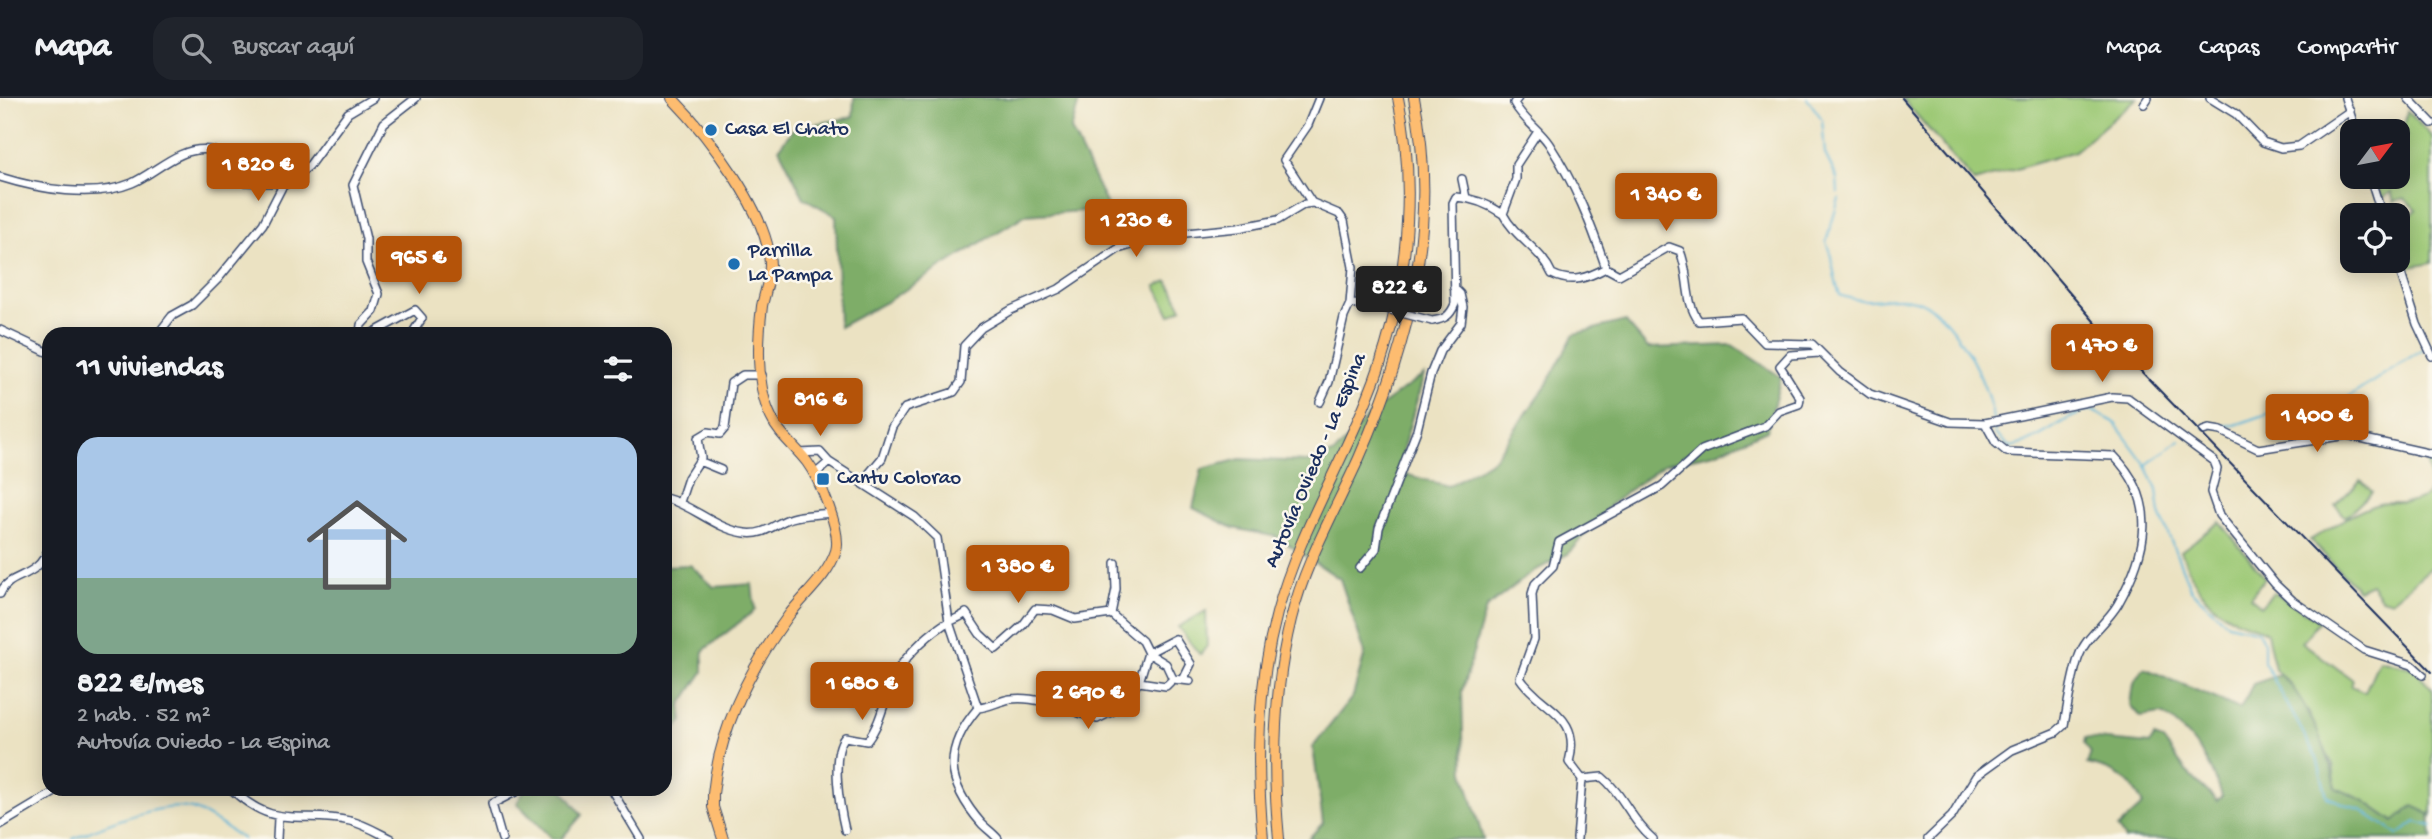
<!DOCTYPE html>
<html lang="es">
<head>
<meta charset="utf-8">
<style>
  :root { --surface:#171b24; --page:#20242c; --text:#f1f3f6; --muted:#9ea1a6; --line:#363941; --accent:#b45309 }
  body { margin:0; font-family:"Gochi Hand",sans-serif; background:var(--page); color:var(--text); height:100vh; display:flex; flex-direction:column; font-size:26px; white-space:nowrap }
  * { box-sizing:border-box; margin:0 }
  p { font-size:23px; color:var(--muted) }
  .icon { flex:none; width:38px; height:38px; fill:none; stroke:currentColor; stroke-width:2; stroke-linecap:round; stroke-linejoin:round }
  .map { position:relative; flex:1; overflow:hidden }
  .sheet { position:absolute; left:42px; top:229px; width:630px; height:469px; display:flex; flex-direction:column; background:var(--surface); border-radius:21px; box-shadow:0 4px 18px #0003 }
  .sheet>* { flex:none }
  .needle { width:46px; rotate:58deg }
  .fabs { position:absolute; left:2340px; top:21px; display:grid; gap:14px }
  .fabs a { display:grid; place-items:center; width:70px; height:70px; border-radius:14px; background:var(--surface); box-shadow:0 4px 18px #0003; font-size:35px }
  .price { position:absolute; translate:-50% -60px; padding:0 16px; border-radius:7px; background:var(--accent); color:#fff; font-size:23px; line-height:46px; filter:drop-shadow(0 2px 4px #0008) }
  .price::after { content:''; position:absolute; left:50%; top:42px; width:21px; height:16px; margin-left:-10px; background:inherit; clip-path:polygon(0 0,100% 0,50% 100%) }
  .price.current { background:#222; color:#fff }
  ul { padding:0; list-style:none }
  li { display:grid; align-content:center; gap:14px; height:371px; padding:0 35px }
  li span { display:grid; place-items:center; height:217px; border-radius:21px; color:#555 }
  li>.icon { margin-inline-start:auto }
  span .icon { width:126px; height:126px; fill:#fffc; stroke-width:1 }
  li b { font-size:30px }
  h2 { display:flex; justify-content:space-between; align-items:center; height:84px; padding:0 35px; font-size:30px }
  header { display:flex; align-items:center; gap:42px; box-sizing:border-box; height:98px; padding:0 35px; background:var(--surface); border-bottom:2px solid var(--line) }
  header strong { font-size:33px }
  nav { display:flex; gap:38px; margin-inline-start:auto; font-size:24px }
  .search { width:490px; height:63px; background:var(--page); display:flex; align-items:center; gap:18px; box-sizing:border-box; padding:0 24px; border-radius:21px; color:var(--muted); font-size:26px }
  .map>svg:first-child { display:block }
  .green { fill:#9dc976; stroke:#5c7c6a; stroke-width:2 }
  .forest { fill:#7ead67; stroke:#4c6e62; stroke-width:2 }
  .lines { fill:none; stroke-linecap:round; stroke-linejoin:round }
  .stream { stroke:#5bb4d8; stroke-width:2 }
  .minor-casing { stroke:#3a4a6d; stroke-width:10 }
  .highway-casing { stroke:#3a4a6d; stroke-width:12 }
  .minor { stroke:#fff; stroke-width:7 }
  .highway { stroke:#fdbc6f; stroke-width:10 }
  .rail { stroke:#1b2f5e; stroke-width:2 }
  .minor-bridge-casing { stroke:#3a4a6d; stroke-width:10; stroke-linecap:butt }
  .minor-bridge { stroke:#fff; stroke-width:7 }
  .poi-dot { fill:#1f6fb2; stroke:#fbf7ec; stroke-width:2.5 }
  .labels { text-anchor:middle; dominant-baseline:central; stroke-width:5; stroke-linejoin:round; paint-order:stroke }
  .poi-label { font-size:21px; fill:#1b2f5e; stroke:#fbf7ec; text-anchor:start }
  .street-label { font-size:21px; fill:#1b2f5e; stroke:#fbf7ec }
</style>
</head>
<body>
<header>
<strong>Mapa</strong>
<div class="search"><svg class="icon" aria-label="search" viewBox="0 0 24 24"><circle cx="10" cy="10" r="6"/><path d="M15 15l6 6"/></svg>Buscar aquí</div>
<nav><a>Mapa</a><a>Capas</a><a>Compartir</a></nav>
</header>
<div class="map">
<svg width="2432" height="741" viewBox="0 0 2432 741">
  <rect width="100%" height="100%" fill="#fbf7ec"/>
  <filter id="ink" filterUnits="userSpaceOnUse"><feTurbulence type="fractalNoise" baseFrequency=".0143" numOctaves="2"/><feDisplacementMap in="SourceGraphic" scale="14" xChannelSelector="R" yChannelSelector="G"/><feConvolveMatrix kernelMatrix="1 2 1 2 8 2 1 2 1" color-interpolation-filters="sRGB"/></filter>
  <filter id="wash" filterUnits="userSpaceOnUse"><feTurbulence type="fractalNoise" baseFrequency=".00686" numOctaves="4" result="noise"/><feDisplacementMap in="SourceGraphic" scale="28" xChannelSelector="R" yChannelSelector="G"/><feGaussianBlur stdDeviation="1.57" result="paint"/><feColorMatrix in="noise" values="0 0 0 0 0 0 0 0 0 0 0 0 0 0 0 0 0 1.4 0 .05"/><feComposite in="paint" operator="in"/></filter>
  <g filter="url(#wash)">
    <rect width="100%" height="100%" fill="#ebe2c2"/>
    <path class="green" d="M1902 0H2137L2075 53 1974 84Z
      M2407 13 2432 39V165L2405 170 2403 166 2412 162 2408 121 2417 111 2404 100 2394 103 2391 94 2382 101 2376 79H2398V38H2407L2404 28Z
      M1168 183 1182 210 1170 217 1156 188Z
      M2425 358 2432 360V469L2391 503 2381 500 2371 486 2358 492 2310 442C2331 430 2356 412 2379 406 2394 403 2424 410 2430 391 2432 381 2427 368 2425 358Z
      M2361 382 2372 394 2346 419 2335 407Z
      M2220 424 2265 480 2250 499 2261 508 2274 494 2319 523 2302 544 2353 582 2351 588 2365 594 2379 562 2413 570 2432 590V718L2430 716 2395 724 2363 702 2336 690 2333 667 2299 600 2289 584 2275 572 2267 535C2255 527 2243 526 2231 519 2203 505 2191 480 2181 453Z
      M1206 513 1207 548 1200 557 1178 529Z"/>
    <path class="forest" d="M854 0H1080L1071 32 1109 111 1025 117 886 204 839 229 836 118 804 100 779 50 794 30 853 19Z
      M1625 223 1648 250 1732 247 1781 279 1767 332 1715 355 1664 366 1610 407 1568 456 1534 473 1486 510 1462 593 1464 674 1483 741H1308L1323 725 1313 649 1353 598 1365 555 1340 481 1277 439 1233 430 1193 410 1202 371 1240 361 1307 364 1335 355 1373 313 1424 277 1404 347 1401 375 1448 388 1494 361 1547 286 1574 236Z
      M690 467 714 489 752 486 755 512 703 553V574L681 607 683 623 665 644V468Z
      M2144 570 2240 611 2253 586 2279 577C2305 594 2331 660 2336 690L2363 702 2394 724 2413 708 2430 716 2432 741H2125L2118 730 2143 707C2133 681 2113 671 2087 666L2091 655 2084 646 2085 640 2150 646 2154 639 2163 642 2186 673 2217 703 2222 698C2212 666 2191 634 2162 616L2140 619 2130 607 2133 585Z
      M525 691H562L582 717 561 741H552L517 705Z"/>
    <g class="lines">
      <path class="stream" d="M1807 0 1822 21 1825 56 1837 80 1838 95
        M1839 101 1826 144C1835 163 1832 178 1840 197 1870 209 1888 195 1915 202 1952 212 1989 286 1993 321
        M1994 326 1995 336 2010 349C2041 344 2061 319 2091 312L2114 324 2146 367 2157 392 2160 416 2191 492 2228 526 2258 533 2264 545V564L2317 660 2327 699 2361 712 2398 737 2416 724 2432 728
        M2204 329 2235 327 2291 308 2312 323 2423 251
        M2146 367 2180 342
        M73 741C99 729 163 702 192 711 210 717 227 731 243 741"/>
    </g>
  </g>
  <g filter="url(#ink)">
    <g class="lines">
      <g class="minor-casing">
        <path id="minor" d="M1518 0 1514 5C1523 22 1539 31 1549 46 1576 88 1590 123 1606 170L1619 177 1669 149 1680 153C1690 176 1684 204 1699 223L1741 220 1765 245 1812 246 1840 274 1870 296 1950 324 1985 325 2112 299 2128 300 2214 363 2217 371 2211 394 2219 417 2275 486 2293 503 2364 552 2412 567 2423 577
          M2210 0 2236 16 2263 44 2281 50 2299 48 2350 13
          M2345 0 2356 33
          M2408 0 2432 25
          M2144 6 2148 0
          M0 79C38 91 94 101 132 85 157 74 179 48 210 52 225 54 232 76 244 84L277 85 282 89
          M2370 79 2382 117
          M1462 81 1466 100
          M1312 105 1284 62 1308 27 1319 0
          M1503 116C1516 141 1541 151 1552 176 1572 186 1587 180 1606 170
          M2397 163 2417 226 2432 258
          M1350 206 1372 207
          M1432 223C1445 221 1450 218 1455 206L1453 105 1456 99C1474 100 1488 106 1503 116L1516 81V67L1537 35
          M0 232 49 255
          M158 236 172 218 192 207 218 181 263 126 282 89 309 68 348 15 373 0
          M360 236 361 227 374 213 379 196 366 164V141L353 87 384 25 416 0
          M371 236 415 212 422 220 412 236
          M2203 333 2209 331 2221 333 2258 351 2347 337 2432 356
          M799 355 820 354 829 364
          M699 363 721 372
          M814 377 829 364 915 419 937 440 949 524 978 610C942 652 946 685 982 726 987 731 993 735 998 741
          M862 384 882 360 892 329 905 310 954 294 961 284 964 248 981 230 1011 212 1059 191 1118 151 1165 137 1238 130 1278 122 1305 106 1313 105 1339 116 1344 123 1353 169 1350 206 1344 219 1329 284 1320 304
          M665 400C693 407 715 431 745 435 765 438 775 425 791 420 804 416 817 417 830 415
          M680 404 688 380 701 360 698 340 708 334 720 336 725 330 731 285 743 277H762
          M1115 465 1116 491 1111 516 1142 543 1148 555 1139 584
          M1360 470 1376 451 1379 430 1417 332 1431 275 1440 253 1461 225 1463 209 1460 196 1454 190
          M0 496C9 473 38 483 49 449
          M1173 581 1166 566 1148 555 1175 541 1191 566 1184 580
          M978 610C990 609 999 603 1010 601 1039 597 1070 613 1097 621L1115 612 1139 584 1166 588 1173 581 1190 583
          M1582 681 1602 679C1624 697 1631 723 1653 741
          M231 691C279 735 299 711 350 723 364 726 379 735 391 741
          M611 691 641 741
          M0 727 60 691
          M845 732C840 711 830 656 845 639L867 643C881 625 884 603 892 583 901 562 924 540 943 527 951 522 958 521 966 515L980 536 996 551 1023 527 1035 511 1053 512 1075 521 1111 516
          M277 741 278 720
          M502 741 492 706 521 691
          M1577 741 1582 681 1569 664C1582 615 1541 612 1520 580L1534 541 1532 496 1535 486 1553 468 1559 444 1662 388 1702 352 1765 328 1779 313 1799 306 1800 300 1780 268 1790 257 1820 255
          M1928 741 1952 718 1976 678 2012 652 2056 634 2064 627C2068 606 2072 577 2079 558 2086 538 2107 525 2118 506 2147 454 2159 404 2114 358L2007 354 1996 345 1985 325"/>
      </g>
      <g class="highway-casing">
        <path id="highway" d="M672 0C706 35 770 117 770 167 770 181 765 194 762 208 758 241 756 289 771 319 779 337 795 348 807 364 819 380 842 434 836 453 828 478 804 497 789 517 751 569 719 631 713 696V709L723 741
          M1263 741C1256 665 1257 590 1277 515 1297 440 1338 373 1367 301 1405 210 1419 97 1398 0
          M1279 741C1272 667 1273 594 1291 521 1305 464 1335 413 1359 360 1409 247 1440 124 1414 0"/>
      </g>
      <use href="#minor" class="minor"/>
      <use href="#highway" class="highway"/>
      <path class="rail" d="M1902 0 2105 236 2432 574"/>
      <g class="minor-bridge-casing">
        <path id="minor-bridge" d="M1372 207 1432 223"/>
      </g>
      <use href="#minor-bridge" class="minor-bridge"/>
    </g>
  </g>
  <g class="poi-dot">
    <circle cx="711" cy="32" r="7"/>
    <circle cx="734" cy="166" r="7"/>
    <rect x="816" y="374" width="14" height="14" rx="3.5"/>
  </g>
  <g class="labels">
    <g class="poi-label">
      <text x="725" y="32">Casa El Chato</text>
      <text x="748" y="154">Parrilla<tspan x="748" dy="24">La Pampa</tspan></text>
      <text x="837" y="381">Cantu Colorao</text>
    </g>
    <g class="street-label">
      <text transform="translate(1317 363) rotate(-67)">Autovía Oviedo - La Espina</text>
    </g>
  </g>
</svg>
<div class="fabs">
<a><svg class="needle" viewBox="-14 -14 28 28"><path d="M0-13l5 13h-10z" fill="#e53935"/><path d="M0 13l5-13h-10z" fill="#9ea1a6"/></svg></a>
<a><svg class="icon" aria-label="locate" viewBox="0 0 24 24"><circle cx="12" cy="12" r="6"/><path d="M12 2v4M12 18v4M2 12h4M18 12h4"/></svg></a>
</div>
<b class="price" style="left:258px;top:105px">1 820 €</b>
<b class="price" style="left:1666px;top:135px">1 340 €</b>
<b class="price" style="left:1136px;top:161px">1 230 €</b>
<b class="price" style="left:419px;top:198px">965 €</b>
<b class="price current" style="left:1399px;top:228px">822 €</b>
<b class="price" style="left:2102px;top:286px">1 470 €</b>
<b class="price" style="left:820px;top:340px">816 €</b>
<b class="price" style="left:2317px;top:356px">1 400 €</b>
<b class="price" style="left:1018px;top:507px">1 380 €</b>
<b class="price" style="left:862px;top:624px">1 680 €</b>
<b class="price" style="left:1088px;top:633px">2 690 €</b>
<section class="sheet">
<h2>11 viviendas<svg class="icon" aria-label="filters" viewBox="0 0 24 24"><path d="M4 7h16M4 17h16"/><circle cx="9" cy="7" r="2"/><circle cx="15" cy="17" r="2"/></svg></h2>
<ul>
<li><span style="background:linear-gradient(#a9c7e8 65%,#7fa58c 0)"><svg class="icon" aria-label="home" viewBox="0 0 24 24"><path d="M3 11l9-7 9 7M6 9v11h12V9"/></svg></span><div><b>822 €/mes</b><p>2 hab. · 52 m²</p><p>Autovía Oviedo - La Espina</p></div></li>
</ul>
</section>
</div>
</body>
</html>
